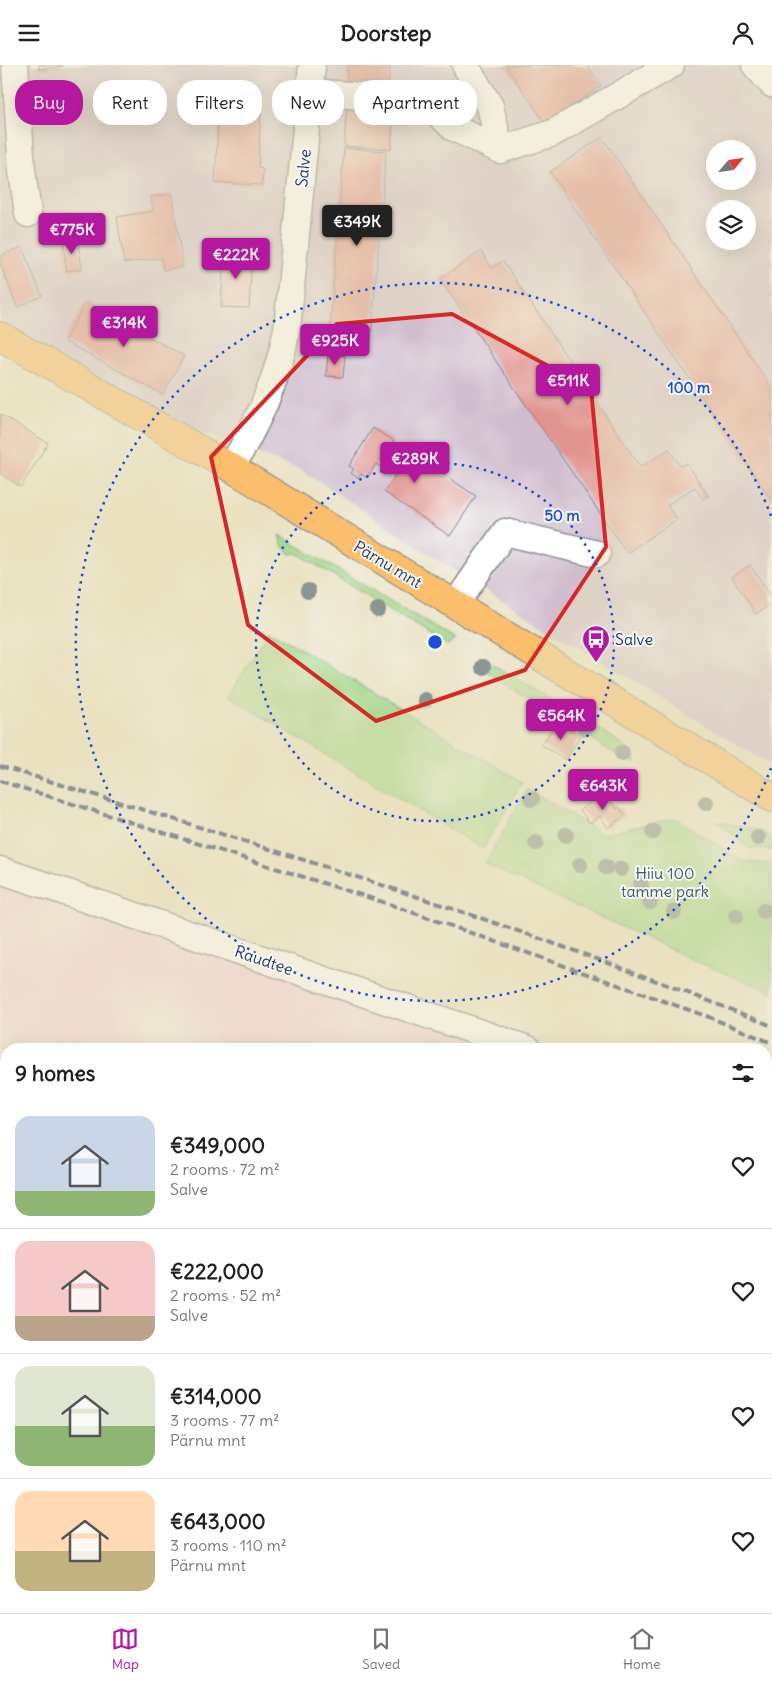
<!DOCTYPE html>
<html lang="en">
<head>
<meta charset="utf-8">
<style>
  :root { --surface:#fff; --page:#f6f6f6; --text:#202124; --muted:#757577; --line:#e0e0e0; --accent:#b5179e }
  body { margin:0; font-family:Delius,sans-serif; background:var(--page); color:var(--text); height:100vh; display:flex; flex-direction:column; font-size:19px; white-space:nowrap }
  * { box-sizing:border-box; margin:0 }
  p { font-size:16px; color:var(--muted) }
  .icon { flex:none; width:28px; height:28px; fill:none; stroke:currentColor; stroke-width:2; stroke-linecap:round; stroke-linejoin:round }
  .map { position:relative; flex:1; overflow:hidden }
  .drawer { position:absolute; left:0px; top:978px; width:772px; height:571px; display:flex; flex-direction:column; background:var(--surface); border-radius:20px 20px 0 0; box-shadow:0 5px 20px #0002 }
  .drawer>* { flex:none }
  .banner { position:absolute; left:15px; top:15px; width:500px; height:45px; display:flex; gap:10px }
  .needle { width:32px; rotate:61deg }
  .controls { position:absolute; left:706px; top:75px; display:grid; gap:10px }
  .controls a { display:grid; place-items:center; width:50px; height:50px; border-radius:50%; background:var(--surface); box-shadow:0 5px 20px #0002; font-size:25px }
  .price { position:absolute; translate:-50% -42px; padding:0 11px; border-radius:5px; background:var(--accent); color:#fff; font-size:16px; line-height:32px; filter:drop-shadow(0 1px 2px #0008) }
  .price::after { content:''; position:absolute; left:50%; top:30px; width:15px; height:11px; margin-left:-8px; background:inherit; clip-path:polygon(0 0,100% 0,50% 100%) }
  .price.on { background:#222; color:#fff }
  ul { padding:0; list-style:none }
  li { display:flex; align-items:center; gap:15px; height:125px; padding:0 15px }
  li+li { border-top:1px solid var(--line) }
  li span { display:grid; place-items:center; flex:none; width:140px; height:100px; border-radius:15px; color:#555 }
  li>.icon { margin-inline-start:auto }
  span .icon { width:60px; height:60px; fill:#fffc; stroke-width:1 }
  li b { font-size:21px }
  h2 { display:flex; justify-content:space-between; align-items:center; height:60px; padding:0 15px; font-size:21px }
  .pill { padding:0 18px; border-radius:20px; background:var(--surface); box-shadow:0 5px 20px #0002; font-size:18px; line-height:45px }
  .pill.on { background:var(--accent); color:#fff }
  header { display:flex; justify-content:space-between; align-items:center; height:65px; padding:0 15px; background:var(--surface); font-size:22px; font-weight:700 }
  .dock { display:flex; justify-content:space-around; align-items:center; height:70px; border-top:1px solid var(--line); background:var(--surface); font-size:14px; color:var(--muted) }
  .dock a { display:grid; justify-items:center; gap:2px }
  .dock .on { color:var(--accent) }
  .map>svg:first-child { display:block }
  .built { fill:#f4cfde }
  .industrial { fill:#d0bdce; fill-rule:evenodd }
  .green { fill:#a1d686; stroke:#5e8272 }
  .building { fill:#e2948f }
  .lines { fill:none; stroke-linecap:round; stroke-linejoin:round }
  .minor-casing { stroke:#82888e; stroke-width:29 }
  .major-casing { stroke:#82888e; stroke-width:30 }
  .minor { stroke:#fff; stroke-width:26 }
  .major { stroke:#fabe6d; stroke-width:28 }
  .rail { stroke:#1b2f5e; stroke-width:4; stroke-dasharray:8 4; stroke-linecap:butt }
  .tree { fill:#8a968f }
  .marked { fill:none; stroke:#d62828; stroke-width:4; stroke-linejoin:round }
  .ring { fill:none; stroke:#1d4ed8; stroke-width:2.5; stroke-dasharray:2.5 5 }
  .labels { text-anchor:middle; dominant-baseline:central; stroke-width:4; stroke-linejoin:round; paint-order:stroke }
  .street-label { font-size:16px; fill:#1b2f5e; stroke:#f6f6f2 }
  .poi-label { font-size:16px; fill:#1b2f5e; stroke:#f6f6f2; text-anchor:start }
  .park-label { font-size:16px; fill:#3c5968; stroke:#f6f6f2 }
  .centre { fill:#1d4ed8; stroke:#f6f6f2; stroke-width:2.5 }
  .ring-label { font-size:15px; text-anchor:middle; font-weight:bold; fill:#1d4ed8; stroke:#f6f6f2; stroke-width:4; stroke-linejoin:round; paint-order:stroke }
</style>
</head>
<body>
<header><svg class="icon" aria-label="menu" viewBox="0 0 24 24"><path d="M4 6h16M4 12h16M4 18h16"/></svg>Doorstep<svg class="icon" aria-label="person" viewBox="0 0 24 24"><circle cx="12" cy="8" r="4"/><path d="M4 21q1-7 8-7t8 7"/></svg></header>
<div class="map">
<svg width="772" height="1548" viewBox="0 0 772 1548">
  <rect width="100%" height="100%" fill="#f6f6f2"/>
  <filter id="ink" filterUnits="userSpaceOnUse"><feTurbulence type="fractalNoise" baseFrequency=".02" numOctaves="2"/><feDisplacementMap in="SourceGraphic" scale="10" xChannelSelector="R" yChannelSelector="G"/><feConvolveMatrix kernelMatrix="1 2 1 2 8 2 1 2 1" color-interpolation-filters="sRGB"/></filter>
  <filter id="wash" filterUnits="userSpaceOnUse"><feTurbulence type="fractalNoise" baseFrequency=".0096" numOctaves="4" result="noise"/><feDisplacementMap in="SourceGraphic" scale="20" xChannelSelector="R" yChannelSelector="G"/><feGaussianBlur stdDeviation="1.12" result="paint"/><feColorMatrix in="noise" values="0 0 0 0 0 0 0 0 0 0 0 0 0 0 0 0 0 1.4 0 .05"/><feComposite in="paint" operator="in"/></filter>
  <g filter="url(#wash)">
    <rect width="100%" height="100%" fill="#e9e1bf"/>
    <path class="built" d="M0 819 510 984H6V1542L170 1543 165 1548H12L0 1540Z
      M766 1110 772 1112V1548H217L221 1542H766Z"/>
    <path class="industrial" d="M0 0H772V701L453 505 303 406 110 333 0 271ZM715 84H748V116H715ZM715 144H748V176H715Z"/>
    <path class="green" d="M279 470 456 575 447 580 297 488 290 489 283 482Z
      M269 565 522 717 483 784 229 631Z
      M479 591 612 672 627 684 637 698 612 687 481 603Z
      M527 724 603 769 675 753 744 797 772 799V927L698 897 485 799Z
      M716 756 758 765 772 773V785L749 783Z"/>
    <g id="blocks">
      <path class="building" d="M39 0H63V1L39 4Z
        M348 0H390L388 26 346 23Z
        M505 0H587L601 21 545 58Z
        M219 38 261 40 258 103 263 104 262 120 215 118Z
        M347 40 394 44 391 84 344 81Z
        M602 72 772 323V436L550 107Z
        M344 83 386 86 371 274 347 272 345 290 328 288Z
        M172 129 183 202 163 205 161 193 124 198 117 152 153 146 151 132Z
        M78 175 82 204 67 206 63 177Z
        M22 182 42 231 17 242 0 198V191Z
        M481 186 492 203 503 196 640 402 669 384 680 401 687 398 708 431 703 434 695 422 667 440 677 454 627 488 440 214Z
        M224 187 252 189 249 243 221 242Z
        M86 237 184 291 163 330 64 276Z
        M328 289 345 291 343 312 326 311Z
        M0 349 48 378 21 422 0 409Z
        M373 363 394 376 387 386 403 397 410 387 476 431 450 471 384 427 395 411 376 399 367 413 361 409 358 413 351 408 354 404 349 401Z
        M750 500 772 533V538L756 549 732 512Z
        M557 656 580 671 566 695 542 680Z
        M604 727 617 744 619 742 625 750 608 763 600 751 590 758 580 745Z
        M0 1269 6 1274V1316L4 1319 6 1320V1388L0 1383Z
        M766 1311 772 1316V1411L766 1407Z"/>
    </g>
  </g>
  <g filter="url(#ink)">
    <use href="#blocks" fill-opacity="0" stroke="#82888e" stroke-width="1"/>
    <g class="lines">
      <g class="minor-casing">
        <path id="minor" d="M15 0 22 106 28 149
          M465 0 490 41 500 85
          M755 0 772 19
          M310 27 424 36 454 63 500 85 553 68 671 0
          M231 403C258 356 277 318 287 264L312 0
          M455 540 505 467 597 489
          M0 805 528 984
          M766 1078 772 1081
          M191 1548 196 1542"/>
      </g>
      <g class="major-casing">
        <path id="major" d="M0 271 235 405 772 733"/>
      </g>
      <use href="#minor" class="minor"/>
      <use href="#major" class="major"/>
      <path class="rail" d="M0 701C259 780 520 859 772 961
        M0 716 386 838 709 952 772 978"/>
    </g>
    <g class="tree">
      <circle cx="308" cy="526" r="8"/>
      <circle cx="378" cy="545" r="8"/>
      <circle cx="483" cy="602" r="8"/>
      <circle cx="425" cy="635" r="8"/>
      <circle cx="585" cy="663" r="8"/>
      <circle cx="622" cy="688" r="8"/>
      <circle cx="532" cy="734" r="8"/>
      <circle cx="706" cy="738" r="8"/>
      <circle cx="653" cy="767" r="8"/>
      <circle cx="566" cy="770" r="8"/>
      <circle cx="758" cy="773" r="8"/>
      <circle cx="536" cy="778" r="8"/>
      <circle cx="580" cy="800" r="8"/>
      <circle cx="606" cy="802" r="8"/>
      <circle cx="621" cy="804" r="8"/>
      <circle cx="641" cy="820" r="8"/>
      <circle cx="650" cy="837" r="8"/>
      <circle cx="764" cy="846" r="8"/>
      <circle cx="674" cy="847" r="8"/>
      <circle cx="736" cy="851" r="8"/>
    </g>
  </g>
  <path d="M0 0H772V1548H0ZM452 249 591 324 606 482 525 605 376 656 248 560 211 392 337 259Z" fill="#e9e1bf" fill-opacity=".55" fill-rule="evenodd"/>
  <path class="marked" d="M452 249 591 324 606 482 525 605 376 656 248 560 211 392 337 259Z"/>
  <g class="ring">
    <circle cx="435" cy="577" r="179"/>
    <path d="M771 703A359 359 0 1 1 771 451"/>
  </g>
  <defs>
    <g id="bus-pin" transform="scale(1.4375)"><path d="M0 17L-7.5 6A9.5 9.5 0 1 1 7.5 6Z" fill="#b5179e" stroke="#f6f6f2"/><path d="M-5-6H5V4H4V6H2V4H-2V6H-4V4H-5ZM-3.5-4V0h7V-4ZM-3.5 1.2v1.5H-2V1.2ZM2 1.2v1.5H3.5V1.2Z" fill="#fff"/></g>
  </defs>
  <g fill-rule="evenodd">
    <use href="#bus-pin" x="596" y="574"/>
  </g>
  <g class="labels">
    <g class="street-label">
      <text transform="translate(303 103) rotate(-84)">Salve</text>
      <text transform="translate(388 499) rotate(31)">Pärnu mnt</text>
      <text transform="translate(264 895) rotate(19)">Raudtee</text>
    </g>
    <g class="poi-label">
      <text x="615" y="574">Salve</text>
    </g>
    <g class="park-label">
      <text x="665" y="808">Hiiu 100<tspan x="665" dy="18">tamme park</tspan></text>
    </g>
  </g>
  <circle cx="435" cy="577" r="8" class="centre"/>
  <g class="ring-label">
    <text x="689" y="328">100 m</text>
    <text x="562" y="456">50 m</text>
  </g>
</svg>
<div class="controls">
<a><svg class="needle" viewBox="-14 -14 28 28"><path d="M0-13l5 13h-10z" fill="#e53935"/><path d="M0 13l5-13h-10z" fill="#757577"/></svg></a>
<a><svg class="icon" aria-label="layers" viewBox="0 0 24 24"><path d="M12 4l9 5-9 5-9-5zM3 14l9 5 9-5"/></svg></a>
</div>
<b class="price on" style="left:357px;top:182px">€349K</b>
<b class="price" style="left:72px;top:190px">€775K</b>
<b class="price" style="left:236px;top:215px">€222K</b>
<b class="price" style="left:124px;top:283px">€314K</b>
<b class="price" style="left:335px;top:301px">€925K</b>
<b class="price" style="left:568px;top:341px">€511K</b>
<b class="price" style="left:415px;top:419px">€289K</b>
<b class="price" style="left:561px;top:676px">€564K</b>
<b class="price" style="left:603px;top:746px">€643K</b>
<div class="banner">
<a class="pill on">Buy</a>
<a class="pill">Rent</a>
<a class="pill">Filters</a>
<a class="pill">New</a>
<a class="pill">Apartment</a>
</div>
<section class="drawer">
<h2>9 homes<svg class="icon" aria-label="filters" viewBox="0 0 24 24"><path d="M4 7h16M4 17h16"/><circle cx="9" cy="7" r="2"/><circle cx="15" cy="17" r="2"/></svg></h2>
<ul>
<li><span style="background:linear-gradient(#c9d6e8 75%,#8fb573 0)"><svg class="icon" aria-label="home" viewBox="0 0 24 24"><path d="M3 11l9-7 9 7M6 9v11h12V9"/></svg></span><div><b>€349,000</b><p>2 rooms · 72 m²</p><p>Salve</p></div><svg class="icon" aria-label="heart" viewBox="0 0 24 24"><path d="M12 20l-8-8c-3-5 5-10 8-4 3-6 11-1 8 4z"/></svg></li>
<li><span style="background:linear-gradient(#f6c9c9 75%,#b9a48a 0)"><svg class="icon" aria-label="home" viewBox="0 0 24 24"><path d="M3 11l9-7 9 7M6 9v11h12V9"/></svg></span><div><b>€222,000</b><p>2 rooms · 52 m²</p><p>Salve</p></div><svg class="icon" aria-label="heart" viewBox="0 0 24 24"><path d="M12 20l-8-8c-3-5 5-10 8-4 3-6 11-1 8 4z"/></svg></li>
<li><span style="background:linear-gradient(#dfe7d0 60%,#8fb573 0)"><svg class="icon" aria-label="home" viewBox="0 0 24 24"><path d="M3 11l9-7 9 7M6 9v11h12V9"/></svg></span><div><b>€314,000</b><p>3 rooms · 77 m²</p><p>Pärnu mnt</p></div><svg class="icon" aria-label="heart" viewBox="0 0 24 24"><path d="M12 20l-8-8c-3-5 5-10 8-4 3-6 11-1 8 4z"/></svg></li>
<li><span style="background:linear-gradient(#ffd9b3 60%,#c2b280 0)"><svg class="icon" aria-label="home" viewBox="0 0 24 24"><path d="M3 11l9-7 9 7M6 9v11h12V9"/></svg></span><div><b>€643,000</b><p>3 rooms · 110 m²</p><p>Pärnu mnt</p></div><svg class="icon" aria-label="heart" viewBox="0 0 24 24"><path d="M12 20l-8-8c-3-5 5-10 8-4 3-6 11-1 8 4z"/></svg></li>
</ul>
</section>
</div>
<nav class="dock">
<a class="on"><svg class="icon" aria-label="map" viewBox="0 0 24 24"><path d="M3 6l6-2 6 2 6-2v14l-6 2-6-2-6 2zM9 4v14M15 6v14"/></svg>Map</a>
<a><svg class="icon" aria-label="saved" viewBox="0 0 24 24"><path d="M7 4h10v16l-5-4-5 4z"/></svg>Saved</a>
<a><svg class="icon" aria-label="home" viewBox="0 0 24 24"><path d="M3 11l9-7 9 7M6 9v11h12V9"/></svg>Home</a>
</nav>
</body>
</html>
